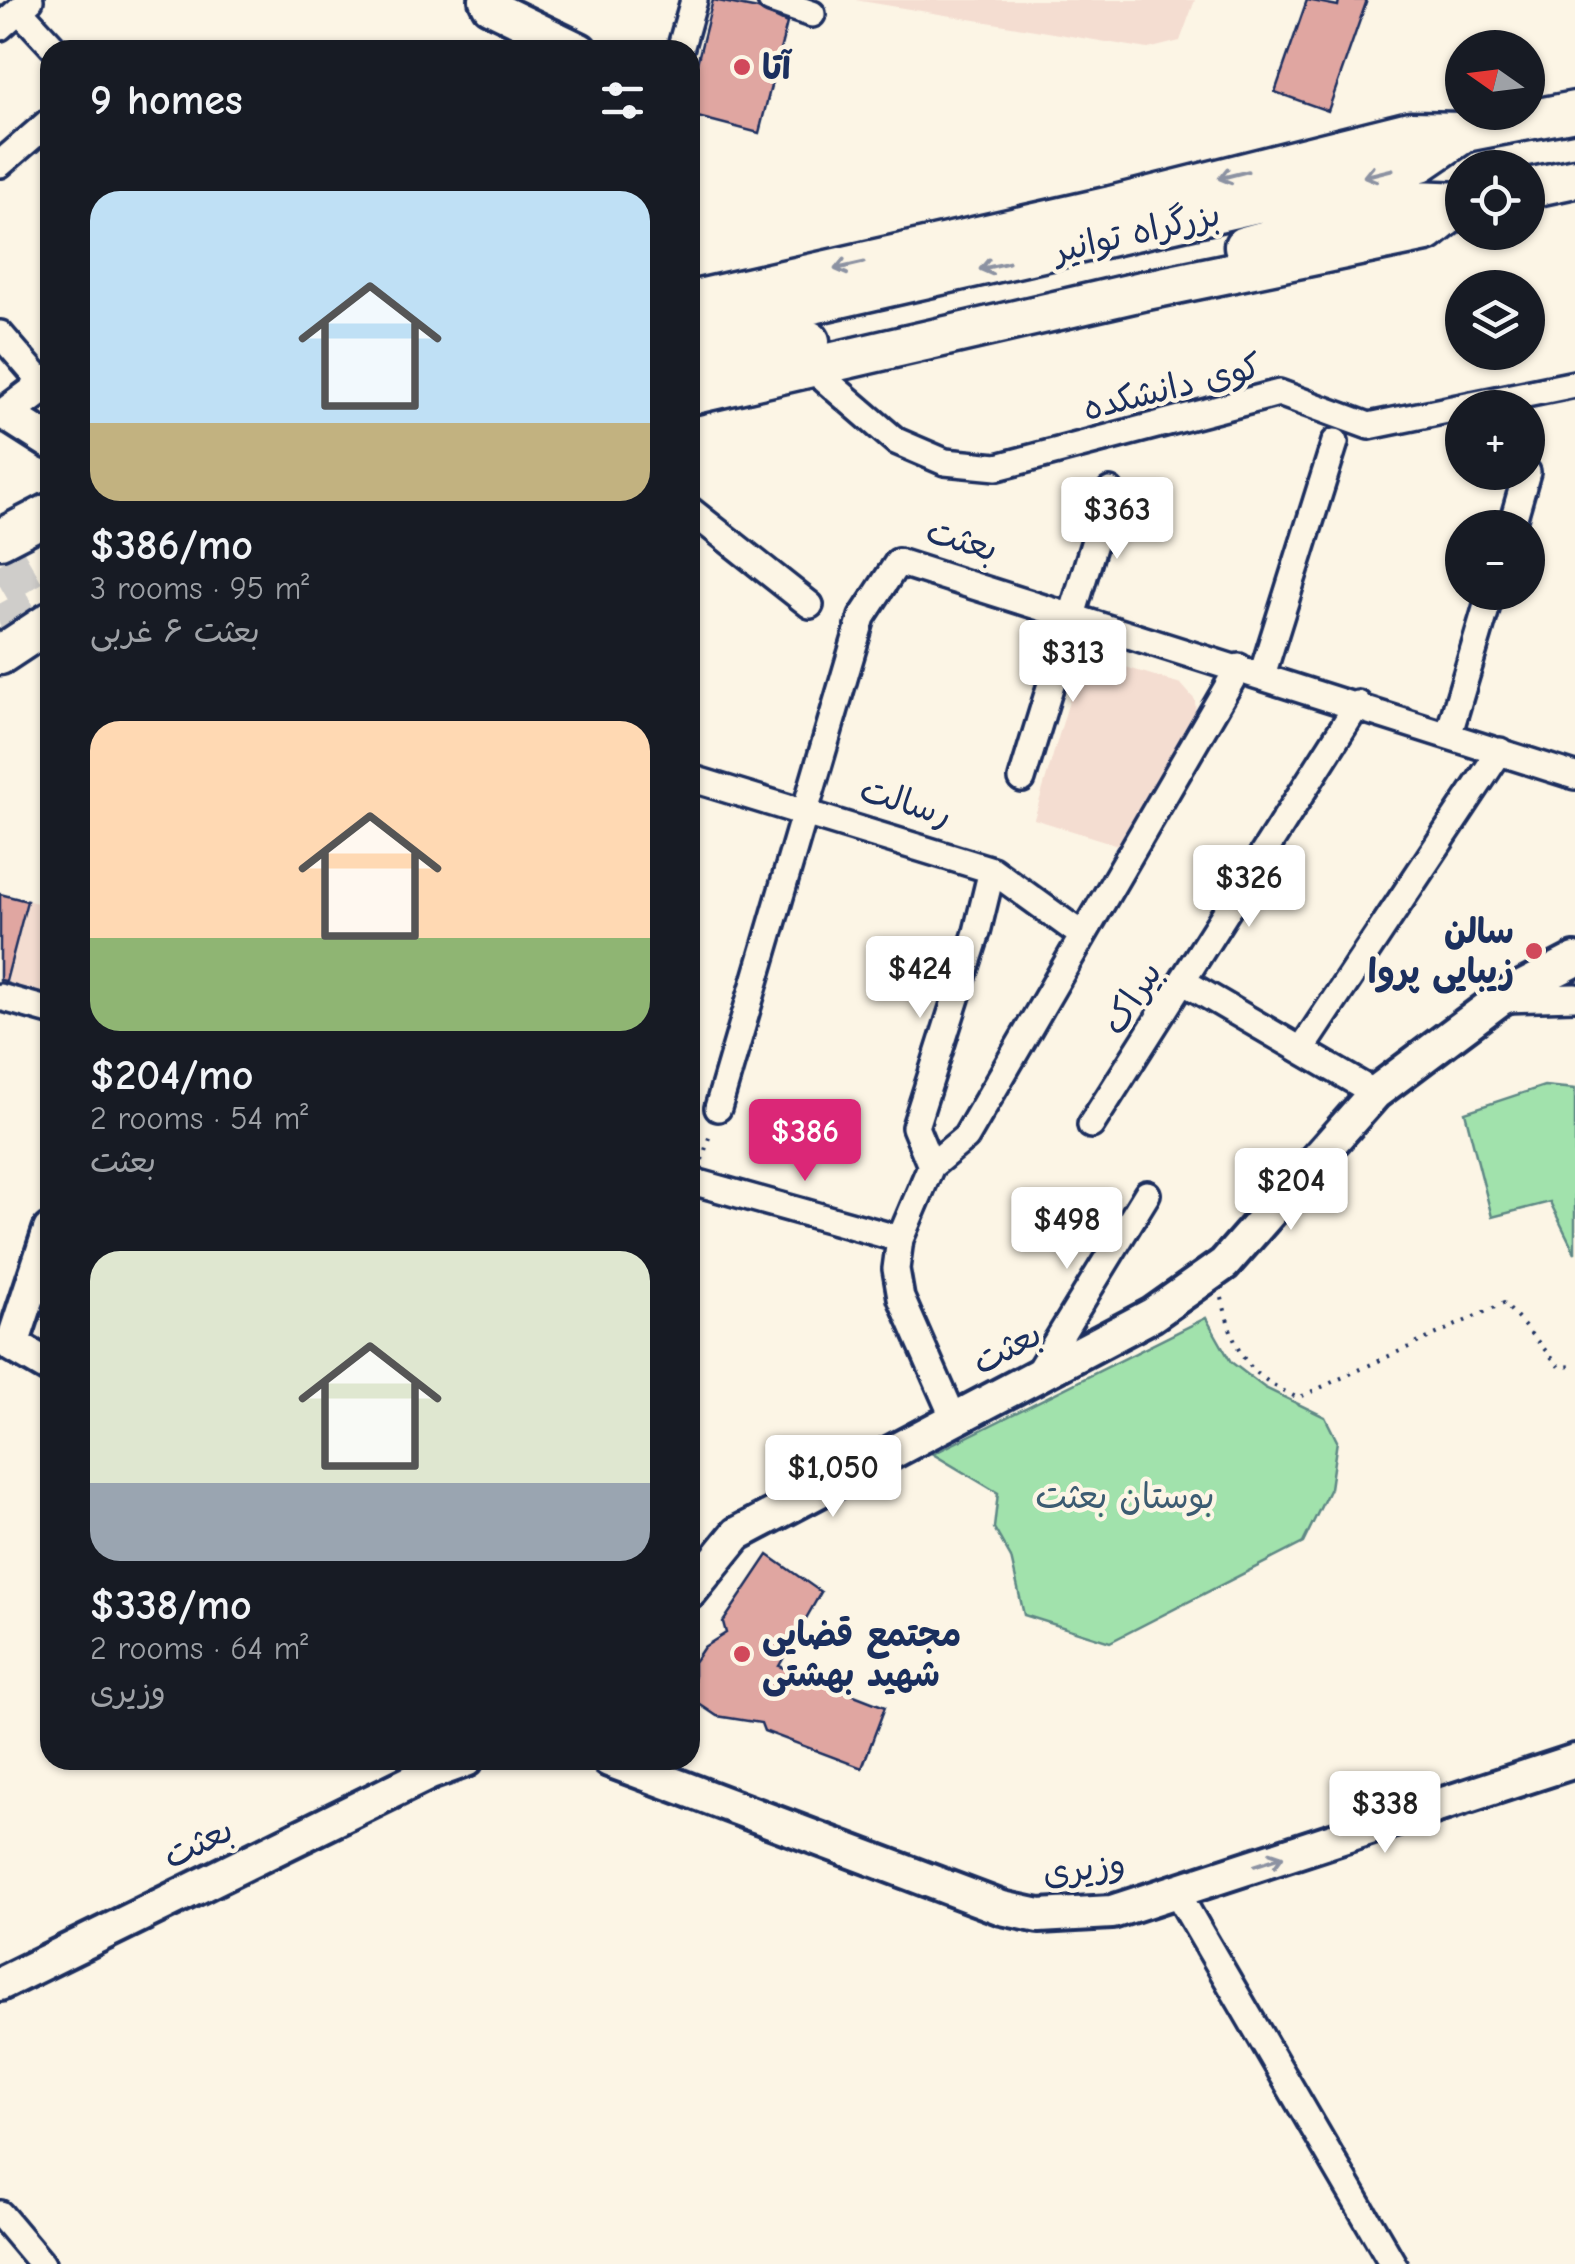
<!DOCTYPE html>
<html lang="en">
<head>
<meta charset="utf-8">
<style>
  :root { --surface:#171b24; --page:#20242c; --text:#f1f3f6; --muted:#9ea1a6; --accent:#db2777 }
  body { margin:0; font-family:"Comic Neue","Playpen Sans Arabic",sans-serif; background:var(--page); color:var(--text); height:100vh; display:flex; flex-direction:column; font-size:38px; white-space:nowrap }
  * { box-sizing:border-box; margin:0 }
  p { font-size:32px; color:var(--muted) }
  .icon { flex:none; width:55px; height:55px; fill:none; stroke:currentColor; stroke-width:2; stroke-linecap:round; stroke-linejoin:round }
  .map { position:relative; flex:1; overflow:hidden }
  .details { position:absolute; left:40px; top:40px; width:660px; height:1730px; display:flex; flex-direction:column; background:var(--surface); border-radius:30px; box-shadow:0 2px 8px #0004 }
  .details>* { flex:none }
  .needle { width:65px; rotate:284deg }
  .buttons { position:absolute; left:1445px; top:30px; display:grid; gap:20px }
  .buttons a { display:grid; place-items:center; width:100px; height:100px; border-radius:50%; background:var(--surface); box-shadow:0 2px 8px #0004; font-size:50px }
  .price { position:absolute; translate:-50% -85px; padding:0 22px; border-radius:10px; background:#fff; color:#222; font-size:32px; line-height:65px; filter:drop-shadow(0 2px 5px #0008) }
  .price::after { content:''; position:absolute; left:50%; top:60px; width:30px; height:22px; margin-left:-15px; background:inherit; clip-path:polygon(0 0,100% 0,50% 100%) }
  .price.active { background:var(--accent); color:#fff }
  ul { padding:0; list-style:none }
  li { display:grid; align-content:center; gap:20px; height:530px; padding:0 50px }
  li span { display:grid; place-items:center; height:310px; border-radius:30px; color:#555 }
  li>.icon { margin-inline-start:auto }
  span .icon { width:180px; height:180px; fill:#fffc; stroke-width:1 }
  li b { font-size:42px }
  h2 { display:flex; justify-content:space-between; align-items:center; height:120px; padding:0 50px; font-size:42px }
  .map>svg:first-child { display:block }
  .built { fill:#f4ddd1 }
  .green { fill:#a1e2ac; stroke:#5e8885; stroke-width:2.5 }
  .building { fill:#e0a6a1; stroke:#1b2f5e; stroke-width:2.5 }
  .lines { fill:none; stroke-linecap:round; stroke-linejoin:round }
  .highway-tunnel { stroke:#cfcdca; stroke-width:38; stroke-dasharray:38 19; stroke-linecap:butt }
  .minor-casing { stroke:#1b2f5e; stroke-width:32 }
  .major-casing { stroke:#1b2f5e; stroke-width:40 }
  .highway-casing { stroke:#1b2f5e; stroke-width:45 }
  .path { stroke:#1b2f5e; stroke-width:4; stroke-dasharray:2.5 8; stroke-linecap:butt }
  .minor { stroke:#fcf5e5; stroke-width:25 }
  .major { stroke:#fcf5e5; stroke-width:32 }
  .highway { stroke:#fcf5e5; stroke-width:38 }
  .oneway { stroke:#8c92a2 }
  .poi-dot { fill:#d1495b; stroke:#fcf5e5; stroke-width:4 }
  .labels { text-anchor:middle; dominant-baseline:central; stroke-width:9; stroke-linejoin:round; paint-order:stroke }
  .poi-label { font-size:35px; font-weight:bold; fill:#1b2f5e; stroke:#fcf5e5; text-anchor:start }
  .street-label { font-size:35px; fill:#1b2f5e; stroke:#fcf5e5 }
  .park-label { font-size:35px; fill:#3c5c72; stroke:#fcf5e5 }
</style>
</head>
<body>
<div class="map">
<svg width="1575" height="2264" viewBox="0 0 1575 2264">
  <rect width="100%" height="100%" fill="#fcf5e5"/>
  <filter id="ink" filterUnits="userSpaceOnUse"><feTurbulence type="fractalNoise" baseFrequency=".01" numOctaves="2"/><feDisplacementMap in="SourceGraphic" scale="20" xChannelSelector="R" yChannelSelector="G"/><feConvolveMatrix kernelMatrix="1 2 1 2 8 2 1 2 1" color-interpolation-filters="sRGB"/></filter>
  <g filter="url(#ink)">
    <path class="built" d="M855 0H1195L1180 41 1148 49Z
      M1083 654 1181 684 1195 700 1196 719 1121 846 1034 819Z
      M0 894 50 906V1000L0 988Z"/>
    <path class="green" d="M1544 1086 1575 1089V1253L1550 1202 1492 1217 1465 1112Z
      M1206 1318 1231 1362 1265 1388 1325 1417 1337 1441 1330 1488 1303 1543 1110 1642 1024 1615 1011 1558 994 1528 998 1493 933 1454Z"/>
    <path class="building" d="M713 0 758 9 787 23 759 133 690 115V91Z
      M1307 0 1338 6 1339 0H1367L1328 111 1275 92Z
      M0 894 27 901 6 981 0 980Z
      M768 1555 821 1592 779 1666 885 1707 862 1768 764 1731 761 1723 717 1716 699 1704 694 1692V1662L704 1647 726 1633 723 1622Z"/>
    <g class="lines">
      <path class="highway-tunnel" d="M0 586 50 557
        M0 625 50 598"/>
      <g class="minor-casing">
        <path id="minor" d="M771 0 812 14
          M19 10 56 50
          M0 27 30 0
          M680 50 694 0
          M0 164 50 121
          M0 334 44 385
          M810 367 896 441 945 462 997 467 1279 393 1369 426 1575 384
          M690 510 810 605
          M1511 528 1527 472
          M1262 675 1335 442
          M1449 733 1491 592
          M690 778 992 870 1082 935
          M1022 779 1110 491
          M1184 982 1375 1093
          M0 997 50 1011
          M1505 999 1575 997
          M1302 1049 1500 751
          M718 1108 862 617 898 562 1575 776
          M1091 1125 1358 704
          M931 1166 915 1127 977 932 992 870
          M695 1182 900 1239
          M1035 1377 1147 1194
          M955 1421 901 1298 896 1269 900 1239 931 1166 966 1137 1239 667
          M1176 1891 1393 2264
          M0 2214 42 2264"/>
      </g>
      <g class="major-casing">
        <path id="major" d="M486 0 489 6 580 50
          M50 381 6 414 50 442
          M50 1230 12 1345 50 1367
          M690 1592 737 1534 1152 1315 1224 1264 1375 1093 1500 999 1575 960
          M609 1760 1002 1908 1039 1916 1112 1912 1575 1761
          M0 1984 430 1773 466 1760"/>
      </g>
      <g class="highway-casing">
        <path id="highway" d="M1528 188 1575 178
          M1244 246 1415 200 1462 202
          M690 301 1111 206 1410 131 1465 132
          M690 332 1262 202 1421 162 1465 132 1575 111
          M690 367 810 341
          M690 395 1142 291 1427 232 1462 204
          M0 539 50 513
          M0 655 50 622"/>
      </g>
      <path class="path" d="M702 1160 711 1131
        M1222 1298C1235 1354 1245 1373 1298 1398L1504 1303 1560 1367 1575 1366"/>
      <use href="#minor" class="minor"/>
      <use href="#major" class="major"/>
      <use href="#highway" class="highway"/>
    </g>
    <defs><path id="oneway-shaft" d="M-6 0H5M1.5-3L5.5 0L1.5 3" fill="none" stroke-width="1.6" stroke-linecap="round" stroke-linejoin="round" transform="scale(2.5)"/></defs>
    <g class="oneway">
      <use href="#oneway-shaft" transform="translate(1378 173) rotate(166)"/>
      <use href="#oneway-shaft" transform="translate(1233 175) rotate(166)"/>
      <use href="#oneway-shaft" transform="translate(849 266) rotate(167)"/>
      <use href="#oneway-shaft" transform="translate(994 266) rotate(167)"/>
      <use href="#oneway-shaft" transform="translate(1269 1861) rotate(-18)"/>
    </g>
  </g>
  <g class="poi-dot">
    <circle cx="742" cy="67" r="10"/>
    <circle cx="1534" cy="951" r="10"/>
    <circle cx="742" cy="1654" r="10"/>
  </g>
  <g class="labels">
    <g class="poi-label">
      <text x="762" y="67">آتا</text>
      <text x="1514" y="931" text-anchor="end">سالن<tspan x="1514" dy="40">زيبايى پروا</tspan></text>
      <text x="762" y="1634">مجتمع قضایی<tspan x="762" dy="40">شهید بهشتی</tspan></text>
    </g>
    <g class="street-label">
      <text transform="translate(1137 232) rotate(-13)">بزرگراه توانیر</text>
      <text transform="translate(1172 387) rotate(-14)">کوی دانشکده</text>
      <text transform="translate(962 540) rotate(17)">بعثت</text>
      <text transform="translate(906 802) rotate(17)">رسالت</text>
      <text transform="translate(1132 998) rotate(-57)">بیراک</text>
      <text transform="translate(1007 1348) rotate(-28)">بعثت</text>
      <text transform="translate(198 1843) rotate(-26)">بعثت</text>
      <text transform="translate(1084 1868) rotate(-7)">وزیری</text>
    </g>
    <g class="park-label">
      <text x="1125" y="1496">بوستان بعثت</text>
    </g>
  </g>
</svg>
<div class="buttons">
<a><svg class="needle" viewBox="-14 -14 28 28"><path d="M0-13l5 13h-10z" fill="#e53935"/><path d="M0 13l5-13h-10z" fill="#9ea1a6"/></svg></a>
<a><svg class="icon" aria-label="locate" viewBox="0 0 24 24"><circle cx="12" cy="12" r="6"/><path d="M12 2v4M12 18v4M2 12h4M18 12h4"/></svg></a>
<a><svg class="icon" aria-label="layers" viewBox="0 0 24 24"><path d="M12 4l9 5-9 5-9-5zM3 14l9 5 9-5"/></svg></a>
<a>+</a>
<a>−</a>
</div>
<b class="price" style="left:1117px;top:562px">$363</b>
<b class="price" style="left:1073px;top:705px">$313</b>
<b class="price" style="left:1249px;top:930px">$326</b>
<b class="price" style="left:920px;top:1021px">$424</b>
<b class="price active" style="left:805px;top:1184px">$386</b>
<b class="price" style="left:1291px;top:1233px">$204</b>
<b class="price" style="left:1067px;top:1272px">$498</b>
<b class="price" style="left:833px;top:1520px">$1,050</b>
<b class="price" style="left:1385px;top:1856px">$338</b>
<section class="details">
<h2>9 homes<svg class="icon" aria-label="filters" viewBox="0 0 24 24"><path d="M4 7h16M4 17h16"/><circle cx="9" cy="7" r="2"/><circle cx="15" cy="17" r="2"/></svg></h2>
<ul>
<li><span style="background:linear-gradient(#bfe0f5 75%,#c2b280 0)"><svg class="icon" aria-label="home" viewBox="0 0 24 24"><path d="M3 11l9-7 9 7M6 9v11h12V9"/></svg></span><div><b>$386/mo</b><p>3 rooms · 95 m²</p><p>بعثت ۶ غربی</p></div></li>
<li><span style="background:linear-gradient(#ffd9b3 70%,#8fb573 0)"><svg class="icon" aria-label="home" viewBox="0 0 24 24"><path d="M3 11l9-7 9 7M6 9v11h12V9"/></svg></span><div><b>$204/mo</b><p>2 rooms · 54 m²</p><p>بعثت</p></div></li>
<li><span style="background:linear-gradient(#dfe7d0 75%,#9aa5b1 0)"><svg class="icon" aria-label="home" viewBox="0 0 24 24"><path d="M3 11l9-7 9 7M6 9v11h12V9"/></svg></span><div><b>$338/mo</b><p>2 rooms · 64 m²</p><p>وزیری</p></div></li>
</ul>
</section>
</div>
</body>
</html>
